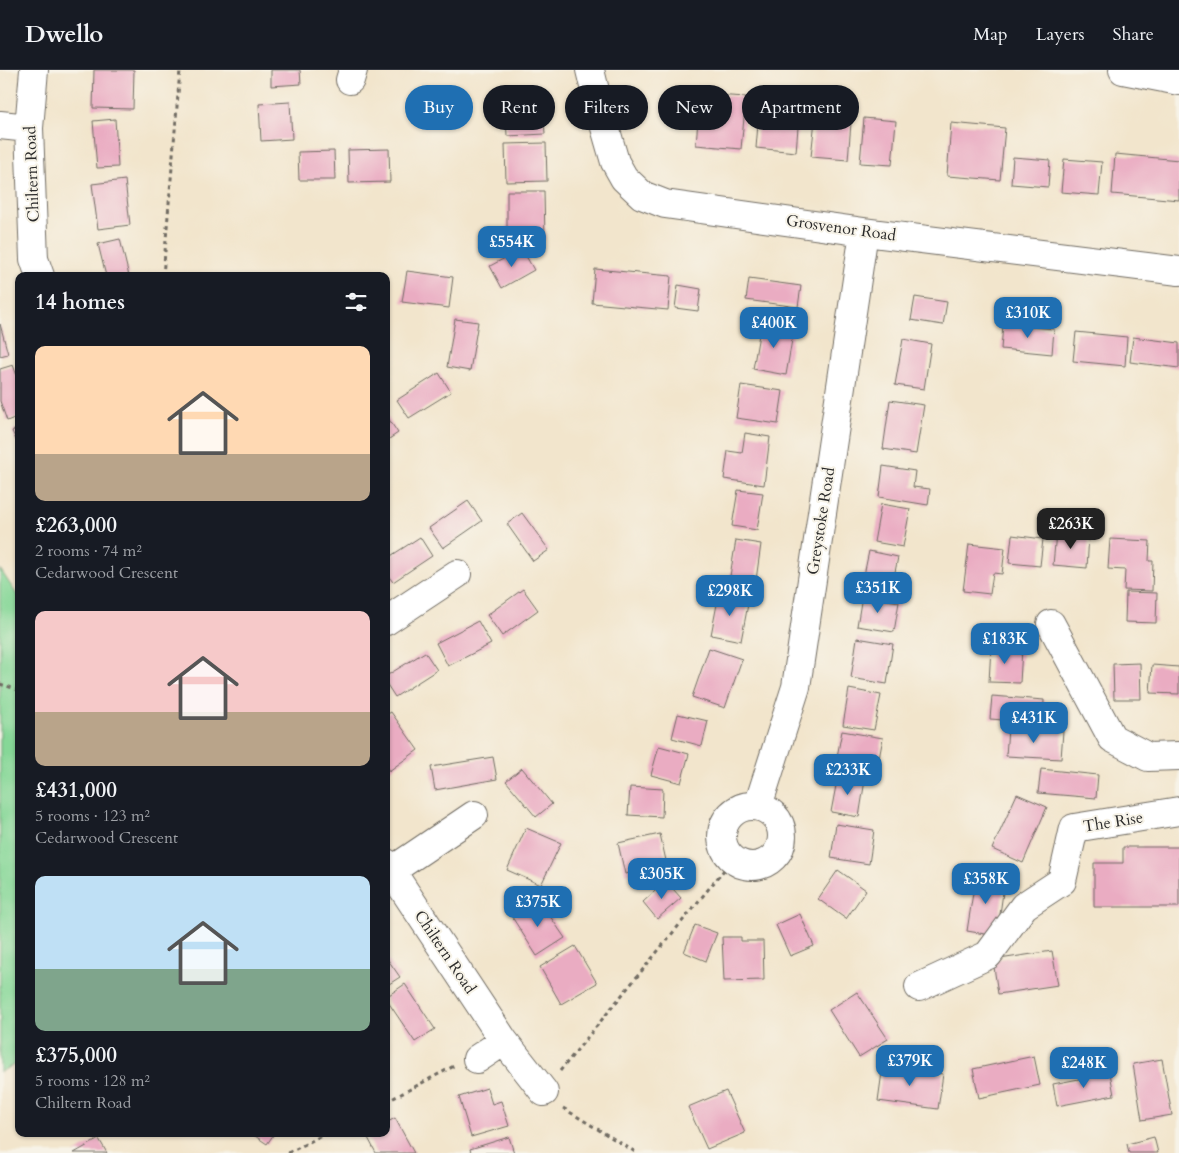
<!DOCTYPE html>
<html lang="en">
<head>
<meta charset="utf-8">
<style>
  :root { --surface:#171b24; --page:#242831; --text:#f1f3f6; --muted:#9ea1a6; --line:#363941; --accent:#1f6fb2 }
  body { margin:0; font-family:Cardo,serif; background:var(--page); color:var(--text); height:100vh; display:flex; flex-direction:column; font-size:19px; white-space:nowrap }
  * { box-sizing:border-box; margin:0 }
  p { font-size:16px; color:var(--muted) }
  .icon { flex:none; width:28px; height:28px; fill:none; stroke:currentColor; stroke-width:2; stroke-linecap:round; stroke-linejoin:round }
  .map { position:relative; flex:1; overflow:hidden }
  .side { position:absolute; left:15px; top:202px; width:375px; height:865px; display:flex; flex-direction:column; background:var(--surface); border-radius:10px; box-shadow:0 1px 4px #0004 }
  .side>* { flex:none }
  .hud { position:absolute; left:405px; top:15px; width:475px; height:45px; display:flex; gap:10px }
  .price { position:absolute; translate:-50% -42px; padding:0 11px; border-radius:10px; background:var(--accent); color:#fff; font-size:16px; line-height:32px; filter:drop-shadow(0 1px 2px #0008) }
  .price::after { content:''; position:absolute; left:50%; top:30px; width:15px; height:11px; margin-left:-8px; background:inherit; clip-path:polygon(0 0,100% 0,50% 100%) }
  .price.on { background:#222; color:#fff }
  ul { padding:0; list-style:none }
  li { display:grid; align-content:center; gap:10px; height:265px; padding:0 20px }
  li span { display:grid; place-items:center; height:155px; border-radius:10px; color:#555 }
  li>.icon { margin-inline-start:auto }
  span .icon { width:90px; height:90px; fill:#fffc; stroke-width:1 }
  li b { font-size:21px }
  h2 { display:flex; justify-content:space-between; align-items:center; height:60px; padding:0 20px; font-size:21px }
  .pill { padding:0 18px; border-radius:22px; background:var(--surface); box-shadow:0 1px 4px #0004; font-size:18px; line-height:45px }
  .pill.on { background:var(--accent); color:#fff }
  header { display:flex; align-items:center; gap:30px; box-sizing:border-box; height:70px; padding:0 25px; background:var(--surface); border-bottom:1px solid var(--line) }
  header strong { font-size:24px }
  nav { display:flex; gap:28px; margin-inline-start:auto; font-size:18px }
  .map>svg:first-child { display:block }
  .green { fill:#86d797; stroke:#588161 }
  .building { fill:#eaacc2 }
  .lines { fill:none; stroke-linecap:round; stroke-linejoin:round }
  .minor-casing { stroke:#716c63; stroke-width:30 }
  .path { stroke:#716c63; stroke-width:3; stroke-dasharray:4 4; stroke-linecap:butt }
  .minor { stroke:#fff; stroke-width:28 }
  .labels { text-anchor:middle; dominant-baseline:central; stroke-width:4; stroke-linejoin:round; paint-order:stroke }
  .street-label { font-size:16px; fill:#2b2b2b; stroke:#f7f3e8 }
</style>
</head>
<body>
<header>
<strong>Dwello</strong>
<nav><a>Map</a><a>Layers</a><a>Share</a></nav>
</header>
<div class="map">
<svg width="1179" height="1083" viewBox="0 0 1179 1083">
  <rect width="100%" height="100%" fill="#f7f3e8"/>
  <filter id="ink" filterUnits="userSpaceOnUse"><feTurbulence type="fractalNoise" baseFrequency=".02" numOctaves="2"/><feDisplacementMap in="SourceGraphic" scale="10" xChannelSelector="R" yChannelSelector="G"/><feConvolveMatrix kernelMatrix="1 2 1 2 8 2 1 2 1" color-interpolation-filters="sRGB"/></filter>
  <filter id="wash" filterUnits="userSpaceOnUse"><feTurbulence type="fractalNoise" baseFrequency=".0096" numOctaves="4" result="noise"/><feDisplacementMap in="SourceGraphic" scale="20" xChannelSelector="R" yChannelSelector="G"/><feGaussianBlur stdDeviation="1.12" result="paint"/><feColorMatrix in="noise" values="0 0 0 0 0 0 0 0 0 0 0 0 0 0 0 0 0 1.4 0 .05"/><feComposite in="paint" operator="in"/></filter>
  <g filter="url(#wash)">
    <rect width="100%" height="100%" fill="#f2e5cc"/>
    <path class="green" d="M0 499 19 528V992L0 1002Z"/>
    <g id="blocks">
      <path class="building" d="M94 0H134L133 39 93 38Z
        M271 0H300L301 14 271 16Z
        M542 23 545 64 507 66 505 25Z
        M700 24 746 27 741 79 696 75Z
        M290 32 292 69 261 71 259 34Z
        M759 42 799 45 796 82 756 78Z
        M864 48 896 51 892 95 860 93Z
        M115 49 118 97 97 98 93 51Z
        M815 50 851 53 848 90 811 87Z
        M951 53 1005 58 1000 110 947 106Z
        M546 73 547 111 506 112 505 74Z
        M389 79 390 112 349 113 348 80Z
        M334 81 335 110H299L298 82Z
        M1115 84 1179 90V130L1112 124Z
        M1013 87 1050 90 1048 117 1011 114Z
        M1064 89 1102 92 1099 125 1061 122Z
        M125 110 130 155 98 159 92 114Z
        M507 121H544L545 170H507Z
        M120 169 129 206H106L98 174Z
        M522 179 534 200 502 218 490 196Z
        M595 199 671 206 668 240 592 233Z
        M407 201 453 207 449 238 402 232Z
        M749 209 801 216 798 237 746 230Z
        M678 215 701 219 698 241 675 238Z
        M915 227 947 232 943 255 911 250Z
        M455 249 478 252 470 301 447 297Z
        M761 253 794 258 786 305 753 299Z
        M0 254 8 284 0 286Z
        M1003 255 1054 259 1052 284 1001 279Z
        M1076 262 1127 267 1125 296 1073 291Z
        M1133 267 1179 273V298L1130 292Z
        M903 269 931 274 924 319 895 315Z
        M13 295 19 311V346L7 351 0 331V299Z
        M439 303 451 322 409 348 397 330Z
        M741 315 783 321 778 354 736 348Z
        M890 330 924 335 916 384 883 379Z
        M386 345 398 363 386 371Z
        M19 358V377L12 361Z
        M745 363 770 367 764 415 724 409 728 381 742 383Z
        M883 396 915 401 913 417 930 419 928 435 879 427Z
        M738 420 763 423 757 460 732 456Z
        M468 431 482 451 443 478 429 458Z
        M881 434 910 439 903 477 874 472Z
        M522 443 549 480 533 491 507 454Z
        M1056 463 1089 465 1087 498 1053 495Z
        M1012 465 1043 469 1040 496 1009 493Z
        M420 467 432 486 393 512 386 503V489Z
        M1110 469 1150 471 1149 491H1153L1152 521 1124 520 1125 500 1108 499Z
        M736 470 761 474 756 510 730 506Z
        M969 474 1005 478 1002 504 993 503 990 524 963 521Z
        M869 481 898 487 892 517 863 510Z
        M523 519 538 540 502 566 487 545Z
        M1126 522 1157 523 1156 553 1125 552Z
        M719 524 749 529 741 571 711 565Z
        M862 526 899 532 894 562 857 556Z
        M478 551 491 574 448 596 436 573Z
        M857 568 893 574 887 614 851 608Z
        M991 577 1022 578 1020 613 989 612Z
        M709 578 742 589 725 638 692 627Z
        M425 582 437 600 395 627 386 613V606Z
        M1140 593 1141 629H1114L1113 594Z
        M1152 595 1179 597V624L1150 623Z
        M849 619 881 625 874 660 843 655Z
        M992 626 1044 630 1043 653 990 649Z
        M391 642 418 680 389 701 386 696V645Z
        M678 644 708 651 702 676 672 668Z
        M1008 658 1063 661 1061 689 1006 686Z
        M842 661 883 668 876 704 835 697Z
        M659 676 689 684 681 713 651 705Z
        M493 687 497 709 435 720 431 697Z
        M522 698 552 734 536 747 506 711Z
        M1041 699 1098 705 1096 728 1038 723Z
        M838 705 865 710 859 747 831 742Z
        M630 717 663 719 662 747 628 745Z
        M1017 724 1047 737 1023 793 992 779Z
        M836 754 874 760 869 794 831 788Z
        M526 758 561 773 541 815 507 800Z
        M660 764 667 795 625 804 618 773Z
        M1123 777H1179V837H1094V793H1123Z
        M838 800 866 820 846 849 818 829Z
        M976 804 1005 808 997 866 967 861Z
        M666 811 681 828 657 849 643 832Z
        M539 830 565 868 537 886 512 847Z
        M800 844 814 876 790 886 776 855Z
        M695 855 717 863 706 891 684 882Z
        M722 867H741V871H763L764 910 724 911Z
        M575 876 597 913 561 934 540 897Z
        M1052 881 1058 915 998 924 993 890Z
        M386 887 400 907 386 916Z
        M405 914 435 959 415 972 386 929V927Z
        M857 922 888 969 859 987 829 940Z
        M1034 986 1040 1015 979 1028 973 999Z
        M1162 989 1172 1045 1142 1050 1133 994Z
        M883 995 943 1004 938 1039 878 1031Z
        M1110 1003 1114 1025 1057 1036 1053 1014Z
        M487 1018 492 1034 501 1031 509 1056 471 1067 459 1027Z
        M726 1021 745 1063 707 1079 688 1037Z
        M395 1048 414 1083H376L366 1064H386V1053Z
        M252 1064H274L267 1074Z
        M509 1067 514 1083H471L470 1079Z
        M1154 1067 1158 1083H1129L1127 1074Z
        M99 1069 107 1083H74Z"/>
    </g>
  </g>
  <g filter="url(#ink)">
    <use href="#blocks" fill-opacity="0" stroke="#716c63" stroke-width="1"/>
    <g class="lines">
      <g class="minor-casing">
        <path id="minor" d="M34 0 29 58 34 189 40 206
          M590 0 598 33 615 92 624 108 642 125 665 134 864 162 1179 201
          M1123 0 1179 11
          M350 10 353 0
          M0 55 29 58
          M386 551 457 504
          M1051 554 1112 668 1148 687 1179 686
          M722 766a30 30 0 1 1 60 0a30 30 0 1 1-60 0Z
          M758 736 796 617 864 162
          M386 793 504 971 544 1022
          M391 801 474 745
          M919 917 988 885 1024 836 1062 811 1074 758 1179 741
          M477 989 504 971"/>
      </g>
      <path class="path" d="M163 206 180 0
        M0 614 19 620
        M560 1001 733 789
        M386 1032 454 996
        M563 1038 637 1083
        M288 1083 325 1064"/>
      <use href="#minor" class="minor"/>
    </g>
  </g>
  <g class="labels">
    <g class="street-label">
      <text transform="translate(32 104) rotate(-92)">Chiltern Road</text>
      <text transform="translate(841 158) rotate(8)">Grosvenor Road</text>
      <text transform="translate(821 451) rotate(-81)">Greystoke Road</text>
      <text transform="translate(1113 752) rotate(-9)">The Rise</text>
      <text transform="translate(445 882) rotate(56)">Chiltern Road</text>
    </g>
  </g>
</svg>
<b class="price" style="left:512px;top:198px">£554K</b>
<b class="price" style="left:1028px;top:269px">£310K</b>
<b class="price" style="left:774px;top:279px">£400K</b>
<b class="price on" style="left:1071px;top:480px">£263K</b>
<b class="price" style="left:878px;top:544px">£351K</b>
<b class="price" style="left:730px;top:547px">£298K</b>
<b class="price" style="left:1005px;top:595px">£183K</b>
<b class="price" style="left:1034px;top:674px">£431K</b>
<b class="price" style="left:848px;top:726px">£233K</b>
<b class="price" style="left:662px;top:830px">£305K</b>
<b class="price" style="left:986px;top:835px">£358K</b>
<b class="price" style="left:538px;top:858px">£375K</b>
<b class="price" style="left:910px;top:1017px">£379K</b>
<b class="price" style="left:1084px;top:1019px">£248K</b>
<div class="hud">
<a class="pill on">Buy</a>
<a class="pill">Rent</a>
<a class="pill">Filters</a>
<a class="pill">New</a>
<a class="pill">Apartment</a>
</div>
<section class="side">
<h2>14 homes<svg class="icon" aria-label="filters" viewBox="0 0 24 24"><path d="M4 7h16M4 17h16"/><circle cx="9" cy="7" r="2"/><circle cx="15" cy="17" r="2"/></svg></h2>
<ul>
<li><span style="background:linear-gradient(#ffd9b3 70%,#b9a48a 0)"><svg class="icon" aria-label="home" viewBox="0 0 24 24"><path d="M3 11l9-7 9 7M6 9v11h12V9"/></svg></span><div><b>£263,000</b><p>2 rooms · 74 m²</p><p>Cedarwood Crescent</p></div></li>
<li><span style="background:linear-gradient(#f6c9c9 65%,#b9a48a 0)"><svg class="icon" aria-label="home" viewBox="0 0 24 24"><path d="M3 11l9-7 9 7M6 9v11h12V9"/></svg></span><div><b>£431,000</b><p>5 rooms · 123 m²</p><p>Cedarwood Crescent</p></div></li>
<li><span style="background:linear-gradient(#bfe0f5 60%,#7fa58c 0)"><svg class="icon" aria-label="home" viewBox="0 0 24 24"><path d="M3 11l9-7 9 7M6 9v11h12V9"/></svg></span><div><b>£375,000</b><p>5 rooms · 128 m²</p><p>Chiltern Road</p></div></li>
</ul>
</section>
</div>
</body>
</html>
